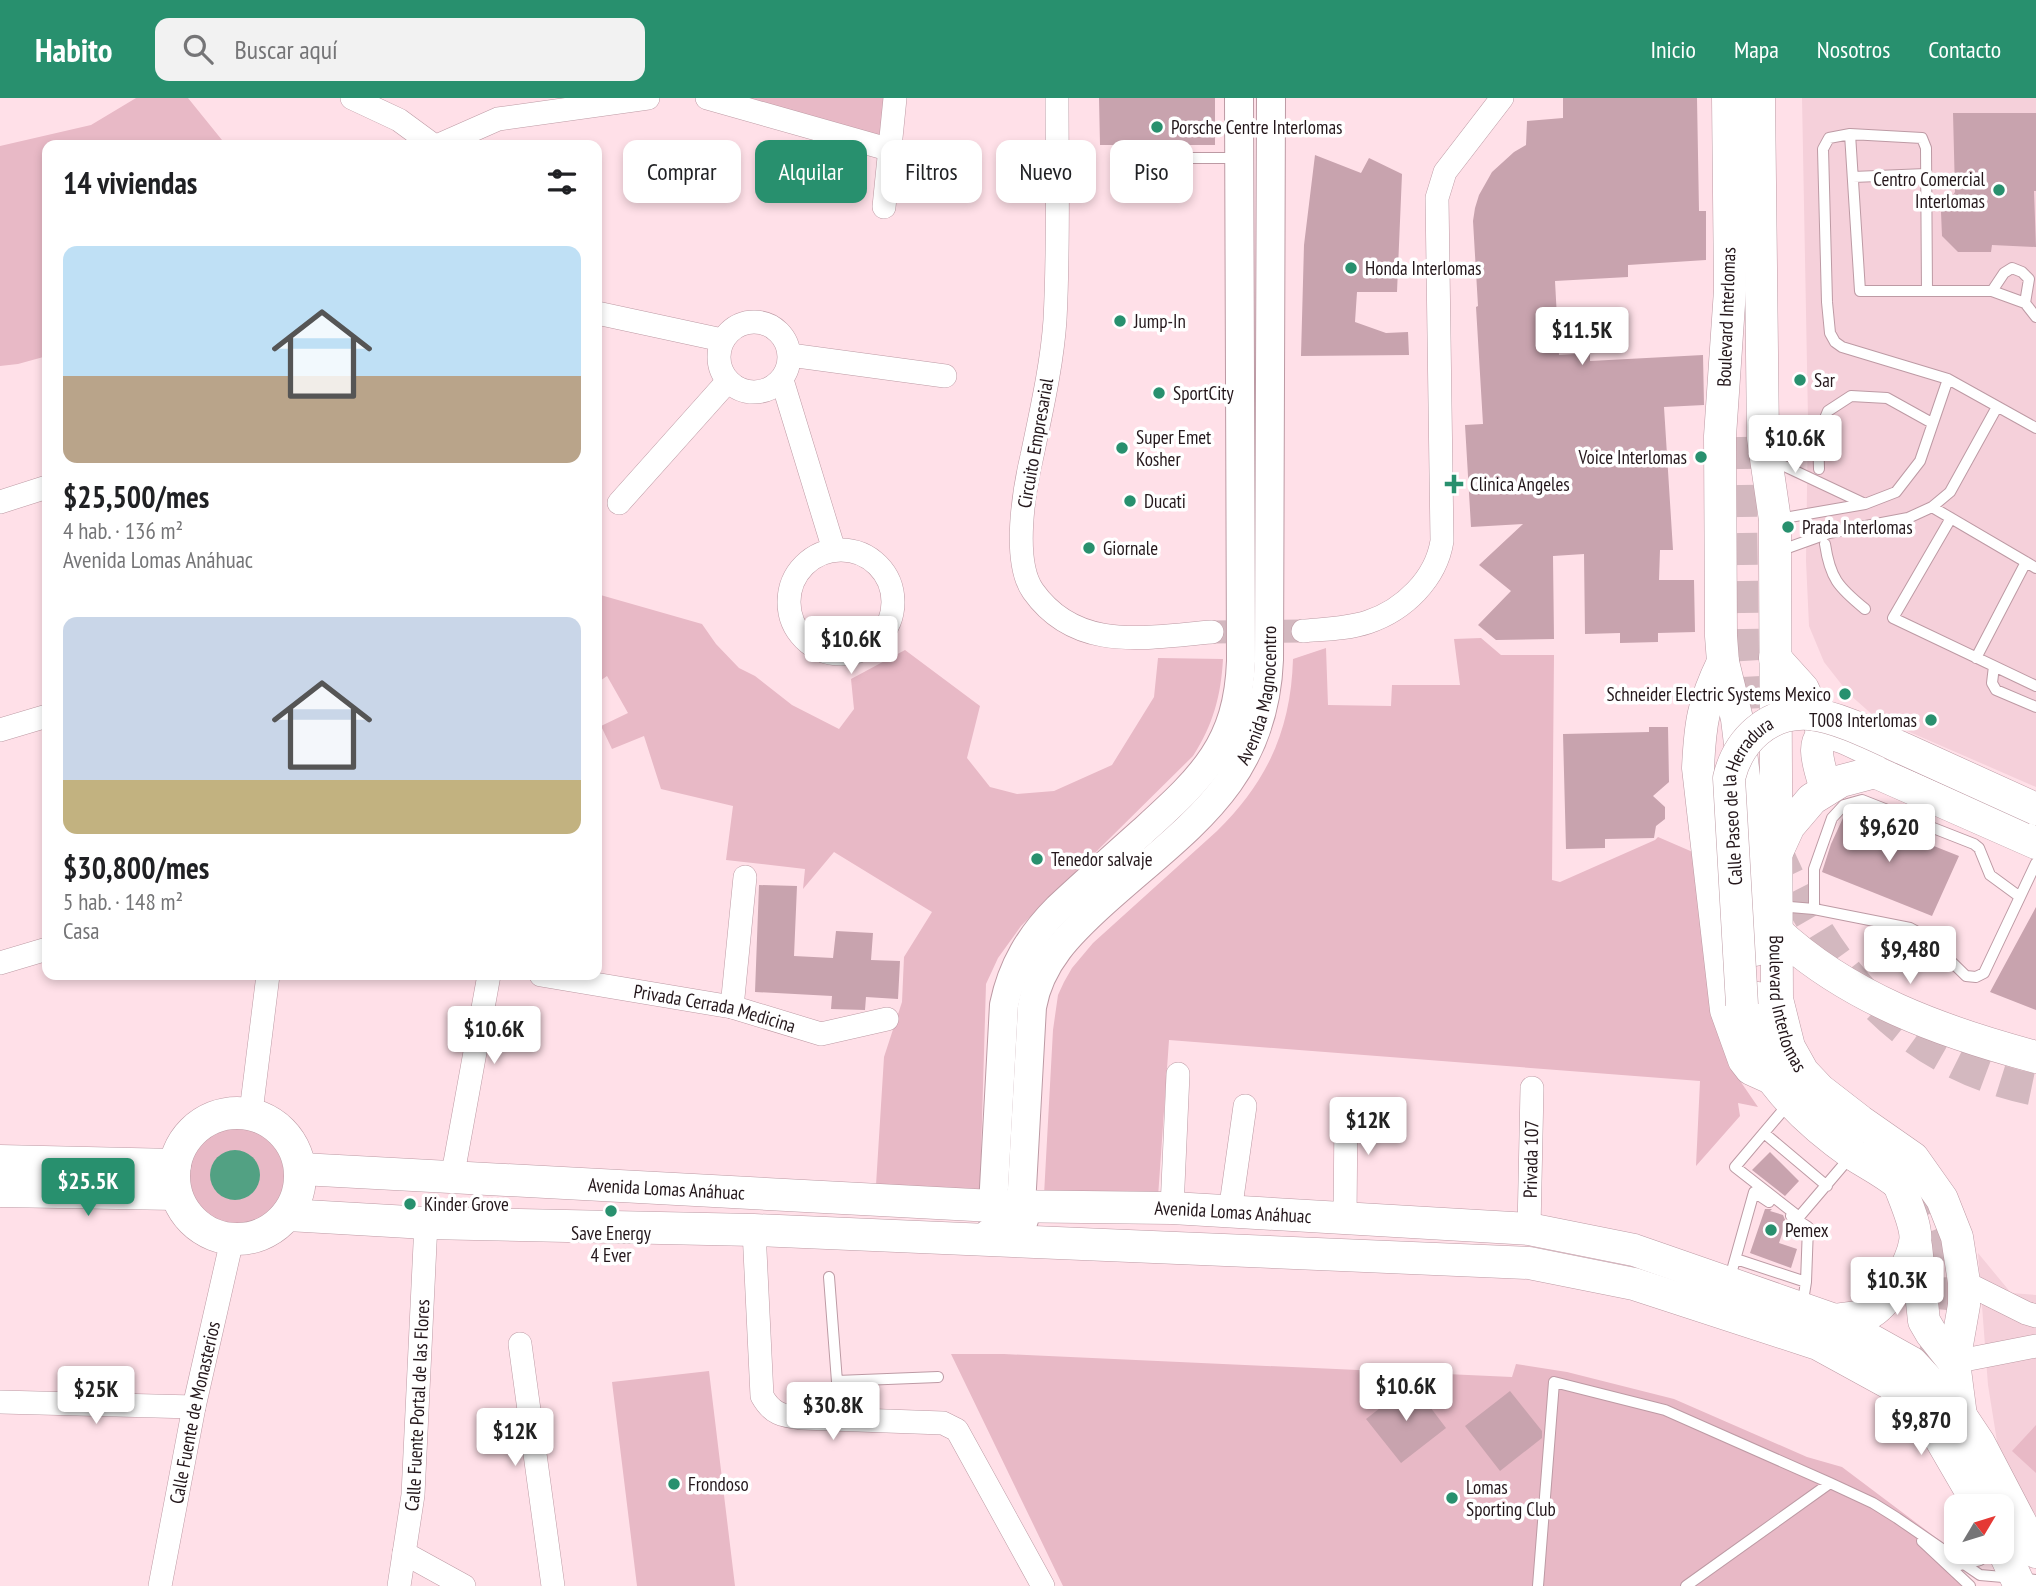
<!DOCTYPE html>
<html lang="es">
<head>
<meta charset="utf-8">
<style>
  :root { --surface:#fff; --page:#f2f2f2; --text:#202124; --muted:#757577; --accent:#28906e }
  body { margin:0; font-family:"PT Sans Narrow",sans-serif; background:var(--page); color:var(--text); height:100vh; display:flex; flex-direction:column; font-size:26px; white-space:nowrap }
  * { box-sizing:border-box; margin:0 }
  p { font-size:23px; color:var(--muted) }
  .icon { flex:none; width:38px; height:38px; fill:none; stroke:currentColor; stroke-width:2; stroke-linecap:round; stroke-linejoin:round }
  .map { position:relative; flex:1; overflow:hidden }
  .details { position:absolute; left:42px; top:42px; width:560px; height:840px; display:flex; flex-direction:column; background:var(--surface); border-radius:14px; box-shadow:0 4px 10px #0003 }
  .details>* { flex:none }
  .hud { position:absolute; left:623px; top:42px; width:665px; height:63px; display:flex; gap:14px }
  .needle { width:46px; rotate:52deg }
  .buttons { position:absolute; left:1944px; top:1396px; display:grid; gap:14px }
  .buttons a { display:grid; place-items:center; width:70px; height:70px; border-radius:14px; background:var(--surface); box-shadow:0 4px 10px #0003; font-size:35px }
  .price { position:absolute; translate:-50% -60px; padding:0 16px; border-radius:7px; background:#fff; color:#222; font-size:23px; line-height:46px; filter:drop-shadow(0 2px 4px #0008) }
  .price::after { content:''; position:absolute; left:50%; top:42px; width:21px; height:16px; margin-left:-10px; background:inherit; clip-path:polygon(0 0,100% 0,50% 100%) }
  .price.on { background:var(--accent); color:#fff }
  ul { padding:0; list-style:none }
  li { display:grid; align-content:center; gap:14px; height:371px; padding:0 21px }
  li span { display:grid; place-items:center; height:217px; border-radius:14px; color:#555 }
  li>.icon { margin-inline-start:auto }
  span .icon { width:126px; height:126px; fill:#fffc; stroke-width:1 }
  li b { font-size:30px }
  h2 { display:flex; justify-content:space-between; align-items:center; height:84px; padding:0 21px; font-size:30px }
  .pill { padding:0 24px; border-radius:14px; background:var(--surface); box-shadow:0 4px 10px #0003; font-size:24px; line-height:63px }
  .pill.on { background:var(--accent); color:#fff }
  header { display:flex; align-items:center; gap:42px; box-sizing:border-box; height:98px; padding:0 35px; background:var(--accent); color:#fff }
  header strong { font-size:33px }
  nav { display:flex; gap:38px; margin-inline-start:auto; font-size:24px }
  .search { width:490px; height:63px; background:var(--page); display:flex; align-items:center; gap:18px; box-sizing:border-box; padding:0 24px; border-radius:14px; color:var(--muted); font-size:26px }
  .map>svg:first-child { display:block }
  .built { fill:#f5d0da }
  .green { fill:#e8b9c6 }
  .water { fill:#52a183 }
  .building { fill:#c8a3ae }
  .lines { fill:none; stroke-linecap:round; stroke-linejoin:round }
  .minor-tunnel { stroke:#d3b8bf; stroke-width:23; stroke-dasharray:23 11; stroke-linecap:butt }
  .secondary-tunnel { stroke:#d3b8bf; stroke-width:32; stroke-dasharray:32 16; stroke-linecap:butt }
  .service-casing { stroke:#bd9aa4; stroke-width:12 }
  .minor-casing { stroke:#bd9aa4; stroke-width:24 }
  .tertiary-casing { stroke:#bd9aa4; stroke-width:30 }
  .secondary-casing { stroke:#bd9aa4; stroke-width:33 }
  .service { stroke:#fff; stroke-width:10 }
  .minor { stroke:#fff; stroke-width:23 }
  .tertiary { stroke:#fff; stroke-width:28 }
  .secondary { stroke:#fff; stroke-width:32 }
  .secondary-bridge-casing { stroke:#bd9aa4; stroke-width:33; stroke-linecap:butt }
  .secondary-bridge { stroke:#fff; stroke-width:32 }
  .poi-dot { fill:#28906e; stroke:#fff; stroke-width:2.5 }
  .labels { text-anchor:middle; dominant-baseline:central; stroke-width:7; stroke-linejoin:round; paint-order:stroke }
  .poi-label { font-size:19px; fill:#24171b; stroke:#fff; text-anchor:start }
  .street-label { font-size:19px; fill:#24171b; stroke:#fff }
</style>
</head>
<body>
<header>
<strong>Habito</strong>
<div class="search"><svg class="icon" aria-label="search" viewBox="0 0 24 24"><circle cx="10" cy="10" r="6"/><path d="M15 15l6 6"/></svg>Buscar aquí</div>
<nav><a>Inicio</a><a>Mapa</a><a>Nosotros</a><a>Contacto</a></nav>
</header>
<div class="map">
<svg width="2036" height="1488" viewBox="0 0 2036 1488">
  <rect width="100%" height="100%" fill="#ffe0e8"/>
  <path class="built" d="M1802 0H2036V689L1875 619 1849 596 1824 564 1809 528 1806 463 1808 321Z
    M1978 1155 2011 1195 2036 1197V1425L1999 1356 1988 1287Z"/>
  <path class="green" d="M136 0H188L226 47H47V258L18 266 0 268V48L91 27Z
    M750 0H895L891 52 747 10Z
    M597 496 702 526 716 546 739 570 755 578 792 607 839 631 854 611 851 581 905 552 980 608 967 660 990 689 1017 696 1054 693 1112 667 1154 599 1158 560 1223 561C1221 598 1213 627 1193 658L1021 828 998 860 986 886 980 1091 876 1087 884 959 902 904 904 859 932 814 834 754 803 791 805 771 726 762 733 708 661 691 644 638 612 651 601 628 628 615 607 578 597 585Z
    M1481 540 1501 557H1554L1552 782 1560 784 1655 742 1658 739 1702 758 1734 974 1758 1009 1738 1005 1740 1018 1696 1068 1700 983 1169 942 1158 1099 1044 1097 1053 932 1058 897 1064 884 1072 870 1093 845 1217 733C1267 684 1291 632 1293 561L1326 550 1328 607 1391 608 1392 587H1460L1454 541Z
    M186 1078a49 49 0 1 1 98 0a49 49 0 1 1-98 0Z
    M951 1256H1004L1512 1279 1516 1266 1567 1274 1674 1301 1807 1359 1842 1369 1959 1457 1964 1488H1063Z
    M709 1273 735 1488H637L612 1284Z
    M2036 1327V1375L2012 1353Z"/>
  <path class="water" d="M210 1077a25 25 0 1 1 50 0a25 25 0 1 1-50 0Z"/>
  <path class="building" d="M1099 0H1215V47H1100Z
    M1563 0H1697L1699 113H1706V162L1628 167V179L1555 183 1559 257 1590 255V263L1703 257 1704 307 1664 309 1673 452H1660L1659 482H1694L1695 534 1658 535V544L1620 545V535L1585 536 1584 456 1553 458 1554 541 1496 542 1478 527 1511 493 1479 467 1523 426 1471 429 1465 327 1483 326 1476 209 1478 208 1473 123 1475 110 1479 97 1492 74 1514 54 1526 47 1527 23 1563 20Z
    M1953 15H2036V93H2034L2036 149 1992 147 1991 154H1958L1942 138 1941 114 1955 94Z
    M1315 57 1361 75 1369 60 1402 76 1397 194H1357L1355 224 1386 235 1408 234 1409 257 1301 258 1304 147Z
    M1649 629H1668L1669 684 1653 698 1665 709V721L1656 728 1654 740 1605 741V750L1566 751 1563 636 1649 634Z
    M1848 714 1959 758 1932 818 1822 774 1831 746 1843 720Z
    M759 787 797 788 794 858 833 860 836 833 873 835 871 862 900 863 898 901 866 899 865 912 831 911 832 898 755 894Z
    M2036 809V912L1990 894Z
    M1770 1054 1799 1083 1785 1098 1752 1072Z
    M1765 1111H1772L1770 1113 1783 1117 1786 1124 1779 1145 1797 1151 1791 1170 1750 1155Z
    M1412 1285 1446 1330 1401 1365 1366 1321Z
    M1510 1293 1542 1333V1340L1500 1373 1465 1328Z"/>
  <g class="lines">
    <path class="minor-tunnel" d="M1212 534 1303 533"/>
    <path class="secondary-tunnel" d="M1740 339 1743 555 1747 624
      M1775 749C1826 869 1902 966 2036 992
      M1906 1093C1935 1119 1945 1166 1942 1203 1941 1223 1936 1242 1935 1262"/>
    <g class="service-casing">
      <path id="service" d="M1850 36 1922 40 1926 50 1927 193
        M1125 60H1237
        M1853 79 1926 76
        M1992 193 2004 175 2012 170 2022 174 2029 181 2025 205
        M1948 281 1842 249 1835 244 1830 235 1827 204 1823 51 1829 40 1850 36 1860 193H1992L2025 205 2036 219
        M1780 366 1865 406 1896 394 1920 363 1948 281 2036 330
        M1819 371 1818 337 1828 313 1851 298 1887 300 1932 325
        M1932 409 2036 470
        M1951 420 1893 520 2036 588
        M1778 421 1865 406
        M1825 446C1830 480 1838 489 1865 511
        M1779 453 1829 435 1908 420 1932 409 1950 394 1997 309
        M1976 560 2026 464
        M1994 568 1992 585 1996 592 2036 609
        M1778 808 1814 811 1910 830 1925 838 1966 878 1976 879 1984 875 2036 765
        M1814 811V771L1832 720 1844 707 1862 702 1974 746 1979 750 1990 777 2020 799
        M1790 1004 1735 1069 1799 1119 1851 1058
        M1764 1035 1827 1088
        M1791 1118 1808 1129 1806 1184 1802 1209
        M1736 1161 1806 1184
        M829 1179 840 1323
        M1729 1183 1754 1094 1769 1104
        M837 1283 938 1279
        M1922 1443 1970 1488
        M1538 1488 1554 1284 1665 1312 1830 1385 1873 1405 1897 1420 1980 1477 2036 1482
        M1686 1488 1830 1385"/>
    </g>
    <g class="minor-casing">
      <g id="minor">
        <path d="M352 0 399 22 433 47"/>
        <path d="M707 0 891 52"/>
        <path d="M1057 0C1057 74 1059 148 1055 222 1052 267 1041 314 1032 358 1024 392 1012 463 1033 493 1077 555 1146 539 1212 534"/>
        <path d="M439 47 498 21 648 0"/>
        <path d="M884 109 895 0"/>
        <path d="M597 215 722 242"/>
        <circle cx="754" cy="259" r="35"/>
        <path d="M790 257 945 278"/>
        <path d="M782 282 834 452"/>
        <path d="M0 404 47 389"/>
        <path d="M619 405 727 284"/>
        <circle cx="841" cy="504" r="52"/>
        <path d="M1303 533C1325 531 1347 531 1368 524 1404 512 1436 481 1442 443L1437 100 1445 74 1502 0"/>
        <path d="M0 632 47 618"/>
        <path d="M0 865 47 851"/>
        <path id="s1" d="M541 877 732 909 821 936 887 921"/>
        <path d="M732 909 745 779"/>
        <path d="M251 1014 268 877"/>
        <path d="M452 1081 489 877"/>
        <path d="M1172 1110 1178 976"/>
        <path d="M1230 1114 1245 1008"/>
        <path d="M1345 1121 1346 1014"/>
        <path id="s2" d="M1529 1131 1532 990"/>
        <path d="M754 1132 762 1298C772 1316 782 1318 802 1320L943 1325 957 1332 1043 1488"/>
        <path d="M1964 1184 2026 1215 2036 1218"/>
        <path d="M520 1246 553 1488"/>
        <path d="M1954 1264 2036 1248"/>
        <path d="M0 1304 194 1309"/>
        <path d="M404 1455 464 1488"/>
        <path id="s3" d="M160 1488 194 1309 232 1142"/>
        <path id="s4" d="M399 1488 413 1397 426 1125"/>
      </g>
    </g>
    <g class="tertiary-casing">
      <g id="tertiary">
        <path d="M993 1108 1004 907C1012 868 1030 838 1058 810 1086 784 1114 759 1142 734 1201 680 1238 648 1241 563L1239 0"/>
        <path id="s5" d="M989 1135 1006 1138 1018 1134 1024 1122 1021 1108 1032 909C1040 864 1070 835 1103 805 1186 730 1264 685 1269 562L1271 0"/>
        <path d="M1955 1459 1976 1454"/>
      </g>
    </g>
    <g class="secondary-casing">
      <g id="secondary">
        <path d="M1728 0 1730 192 1720 338 1721 538 1723 564 1737 621 1750 728 1755 852"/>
        <path id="s6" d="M1759 0 1763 340 1775 422V454L1777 901 1789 949 1803 974 1820 992 1860 1023 1913 1060 1942 1101 1957 1139 1964 1184V1207L1954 1264 1961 1318"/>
        <path d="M1775 560 1803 591 1825 638"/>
        <path d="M1723 564C1703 605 1700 626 1698 670L1726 912 1744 962 1751 971 1773 981"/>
        <path d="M1826 691C1822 677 1804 632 1834 637 1846 639 1860 648 1871 652"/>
        <path d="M1778 752 1789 728 1812 701 1841 683 1875 674 2036 745"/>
        <path d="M1775 832C1847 900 1942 934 2036 959"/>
        <path d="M1758 900 1761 930 1773 981"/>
        <path d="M1761 964C1784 1002 1818 1032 1854 1057 1870 1067 1886 1075 1900 1087"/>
        <circle cx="237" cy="1078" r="63"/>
        <path d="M0 1063 175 1067"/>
        <path id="s7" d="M301 1071 993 1108 1172 1110 1529 1131 1634 1152 1835 1222 1912 1265 1961 1318 1979 1345 2036 1454"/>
        <path d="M0 1093 176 1096"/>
        <path d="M288 1117 426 1125 754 1132 1529 1165 1634 1186 1818 1246 1891 1286 1937 1335 1980 1409"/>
        <path d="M1916 1148 1924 1223 1931 1235 1954 1264"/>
        <path d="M1835 1222C1845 1220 1858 1220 1868 1216 1887 1207 1912 1165 1915 1144 1918 1130 1904 1100 1899 1086"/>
        <path d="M2002 1450 2020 1488"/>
      </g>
    </g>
    <use href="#service" class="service"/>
    <use href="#minor" class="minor"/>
    <use href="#tertiary" class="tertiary"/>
    <use href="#secondary" class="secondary"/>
    <g class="secondary-bridge-casing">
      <g id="secondary-bridge">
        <path id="s8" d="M1742 907 1729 680C1738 643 1768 613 1809 616 1837 618 1878 639 1904 651 1948 671 1992 691 2036 711"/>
      </g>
    </g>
    <use href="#secondary-bridge" class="secondary-bridge"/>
  </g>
  <g class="poi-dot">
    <circle cx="1157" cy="29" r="7"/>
    <circle cx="1999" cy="92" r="7"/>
    <circle cx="1351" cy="170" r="7"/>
    <circle cx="1120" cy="223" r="7"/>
    <circle cx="1800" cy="282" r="7"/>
    <circle cx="1159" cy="295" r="7"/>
    <circle cx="1122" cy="350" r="7"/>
    <circle cx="1701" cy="359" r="7"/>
    <path d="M1450.5 375.5h7v7h7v7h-7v7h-7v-7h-7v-7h7z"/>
    <circle cx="1130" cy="403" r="7"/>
    <circle cx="1788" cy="429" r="7"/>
    <circle cx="1089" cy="450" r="7"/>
    <circle cx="1845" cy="596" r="7"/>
    <circle cx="1931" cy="622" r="7"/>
    <circle cx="1037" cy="761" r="7"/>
    <circle cx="410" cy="1106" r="7"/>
    <circle cx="611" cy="1113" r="7"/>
    <circle cx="1771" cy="1132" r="7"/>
    <circle cx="674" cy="1386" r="7"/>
    <circle cx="1452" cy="1400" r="7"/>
  </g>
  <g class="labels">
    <g class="poi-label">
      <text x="1171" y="29">Porsche Centre Interlomas</text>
      <text x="1985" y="81" text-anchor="end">Centro Comercial<tspan x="1985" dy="22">Interlomas</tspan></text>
      <text x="1365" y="170">Honda Interlomas</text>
      <text x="1134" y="223">Jump-In</text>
      <text x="1814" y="282">Sar</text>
      <text x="1173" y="295">SportCity</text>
      <text x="1136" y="339">Super Emet<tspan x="1136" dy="22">Kosher</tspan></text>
      <text x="1687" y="359" text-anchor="end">Voice Interlomas</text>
      <text x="1470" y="386">Clinica Angeles</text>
      <text x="1144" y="403">Ducati</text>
      <text x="1802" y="429">Prada Interlomas</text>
      <text x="1103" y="450">Giornale</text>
      <text x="1831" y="596" text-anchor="end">Schneider Electric Systems Mexico</text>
      <text x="1917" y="622" text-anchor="end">T008 Interlomas</text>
      <text x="1051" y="761">Tenedor salvaje</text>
      <text x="424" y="1106">Kinder Grove</text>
      <text x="1785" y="1132">Pemex</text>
      <text x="611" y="1135" text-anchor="middle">Save Energy<tspan x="611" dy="22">4 Ever</tspan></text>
      <text x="688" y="1386">Frondoso</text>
      <text x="1466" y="1389">Lomas<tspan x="1466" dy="22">Sporting Club</tspan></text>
    </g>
    <g class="street-label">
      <text transform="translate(1726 219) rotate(-88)">Boulevard Interlomas</text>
      <text transform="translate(1035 345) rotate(-80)">Circuito Empresarial</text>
      <text stroke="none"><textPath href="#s5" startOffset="654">Avenida Magnocentro</textPath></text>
      <text stroke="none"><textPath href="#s8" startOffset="210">Calle Paseo de la Herradura</textPath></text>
      <text stroke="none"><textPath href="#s6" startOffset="908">Boulevard Interlomas</textPath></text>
      <text stroke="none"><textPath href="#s1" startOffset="177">Privada Cerrada Medicina</textPath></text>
      <text stroke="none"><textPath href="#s2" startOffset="70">Privada 107</textPath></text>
      <text stroke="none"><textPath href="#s7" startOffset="366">Avenida Lomas Anáhuac</textPath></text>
      <text stroke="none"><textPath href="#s7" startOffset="933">Avenida Lomas Anáhuac</textPath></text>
      <text stroke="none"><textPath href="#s4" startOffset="182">Calle Fuente Portal de las Flores</textPath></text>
      <text stroke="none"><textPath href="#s3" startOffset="177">Calle Fuente de Monasterios</textPath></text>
    </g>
  </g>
</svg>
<div class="buttons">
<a><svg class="needle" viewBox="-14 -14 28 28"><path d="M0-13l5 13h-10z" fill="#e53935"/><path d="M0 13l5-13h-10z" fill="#757577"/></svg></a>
</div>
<b class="price" style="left:1582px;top:269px">$11.5K</b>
<b class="price" style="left:1795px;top:377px">$10.6K</b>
<b class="price" style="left:851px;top:578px">$10.6K</b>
<b class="price" style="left:1889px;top:766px">$9,620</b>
<b class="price" style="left:1910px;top:888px">$9,480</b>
<b class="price" style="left:494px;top:968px">$10.6K</b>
<b class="price" style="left:1368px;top:1059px">$12K</b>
<b class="price on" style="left:88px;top:1120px">$25.5K</b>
<b class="price" style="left:1897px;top:1219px">$10.3K</b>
<b class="price" style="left:1406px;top:1325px">$10.6K</b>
<b class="price" style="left:96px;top:1328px">$25K</b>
<b class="price" style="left:833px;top:1344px">$30.8K</b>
<b class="price" style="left:1921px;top:1359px">$9,870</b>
<b class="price" style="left:515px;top:1370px">$12K</b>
<div class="hud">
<a class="pill">Comprar</a>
<a class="pill on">Alquilar</a>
<a class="pill">Filtros</a>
<a class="pill">Nuevo</a>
<a class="pill">Piso</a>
</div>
<section class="details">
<h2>14 viviendas<svg class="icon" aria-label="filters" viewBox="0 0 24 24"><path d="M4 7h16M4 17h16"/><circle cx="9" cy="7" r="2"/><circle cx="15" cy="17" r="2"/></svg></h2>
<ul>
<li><span style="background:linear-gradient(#bfe0f5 60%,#b9a48a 0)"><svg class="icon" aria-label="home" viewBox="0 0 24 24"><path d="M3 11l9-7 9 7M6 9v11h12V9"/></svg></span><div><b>$25,500/mes</b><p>4 hab. · 136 m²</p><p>Avenida Lomas Anáhuac</p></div></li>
<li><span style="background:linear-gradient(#c9d6e8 75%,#c2b280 0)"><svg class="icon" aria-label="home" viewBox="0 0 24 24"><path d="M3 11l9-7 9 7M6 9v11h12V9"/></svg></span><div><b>$30,800/mes</b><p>5 hab. · 148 m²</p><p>Casa</p></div></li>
</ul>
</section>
</div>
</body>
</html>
